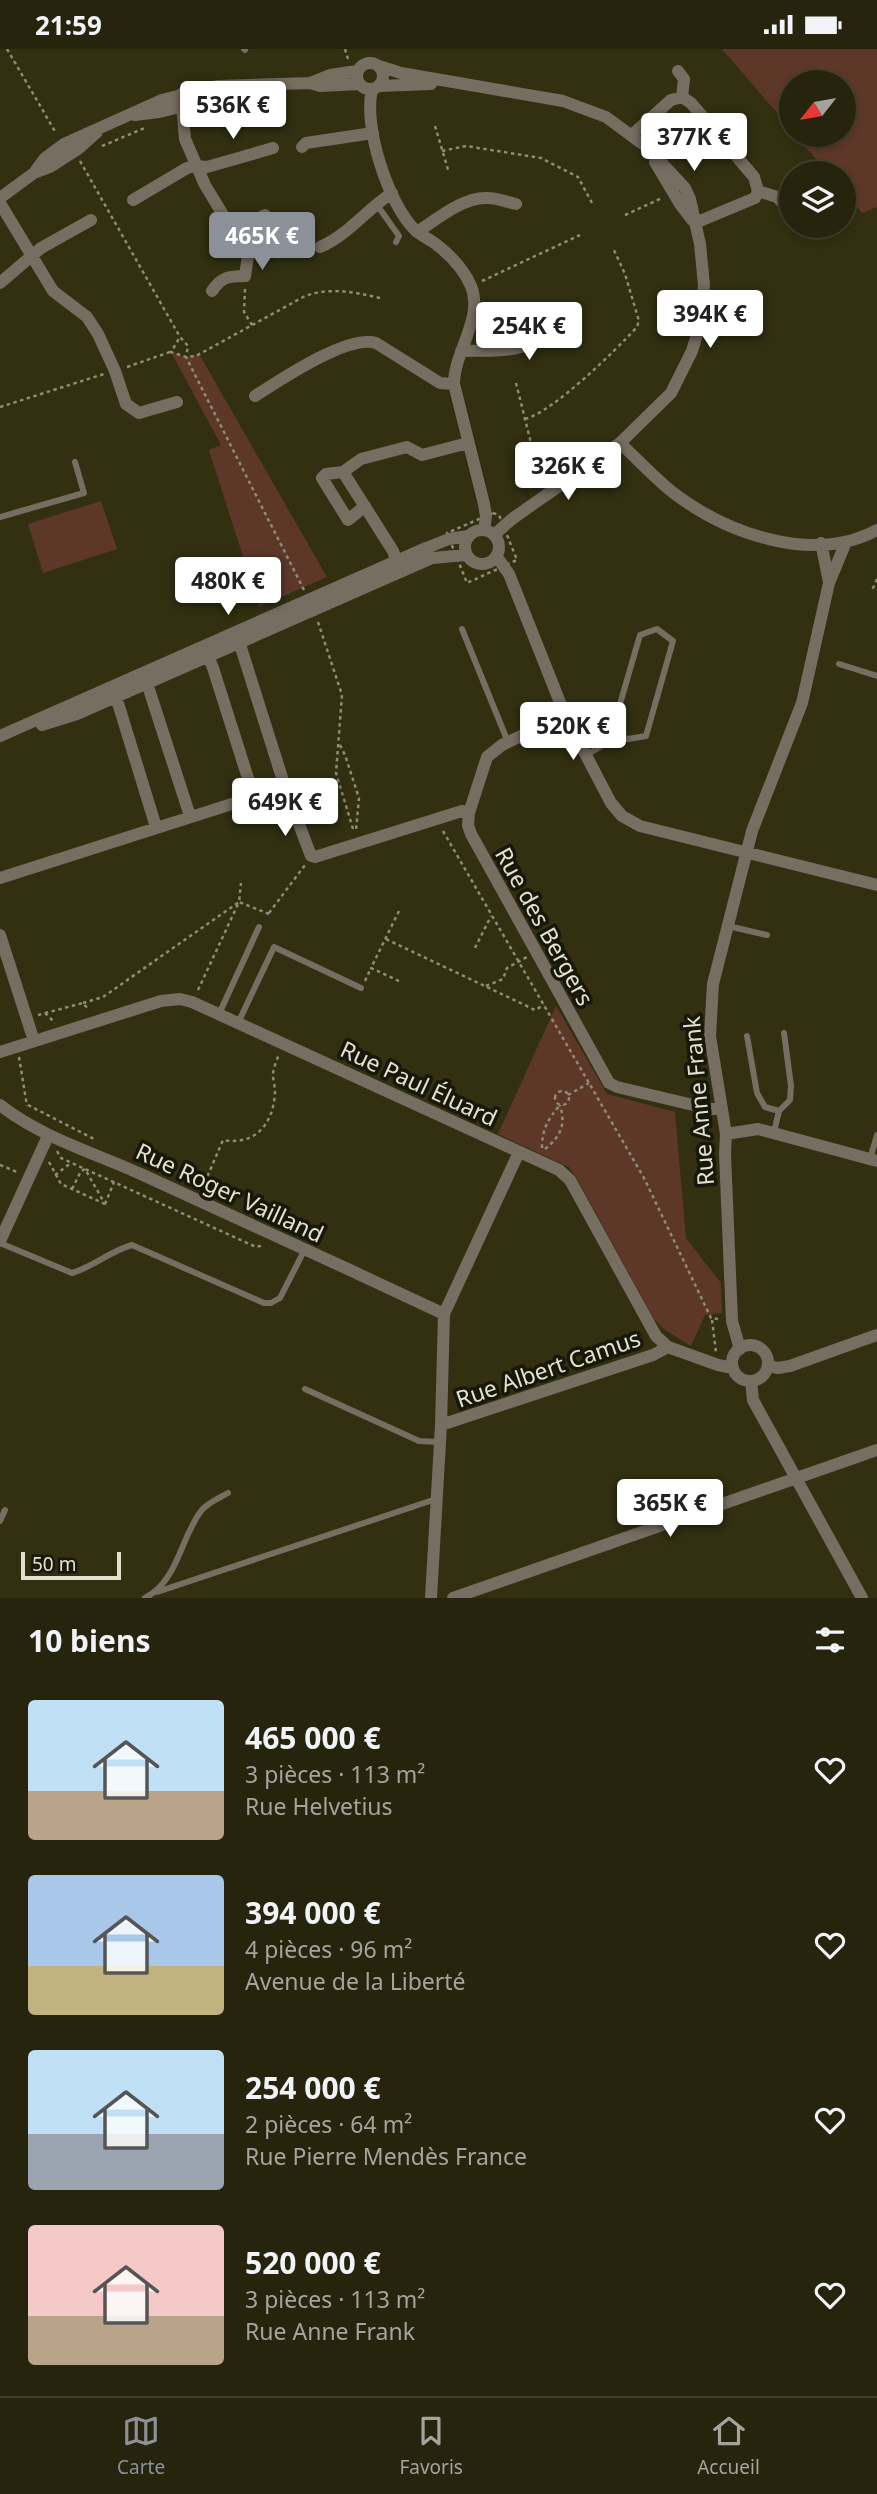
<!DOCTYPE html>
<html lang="fr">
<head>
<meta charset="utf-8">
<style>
  :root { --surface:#26240d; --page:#32301b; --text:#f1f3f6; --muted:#a4a49d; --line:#42412e; --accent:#8c9099 }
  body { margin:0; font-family:"Noto Sans",sans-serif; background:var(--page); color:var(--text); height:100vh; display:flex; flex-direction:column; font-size:26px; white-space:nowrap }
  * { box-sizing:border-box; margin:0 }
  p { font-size:23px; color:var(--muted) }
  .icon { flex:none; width:38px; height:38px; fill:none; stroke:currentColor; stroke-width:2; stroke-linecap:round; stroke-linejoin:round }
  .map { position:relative; height:1549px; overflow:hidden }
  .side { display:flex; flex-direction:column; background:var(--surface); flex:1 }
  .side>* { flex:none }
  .needle { width:46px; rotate:239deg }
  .tools { position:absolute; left:779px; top:21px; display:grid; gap:14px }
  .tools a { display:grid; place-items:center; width:77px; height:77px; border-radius:50%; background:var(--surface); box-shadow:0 4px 10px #0003,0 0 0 2px var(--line); font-size:35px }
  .scale { position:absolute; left:21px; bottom:18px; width:100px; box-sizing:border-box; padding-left:7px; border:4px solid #e1e1cf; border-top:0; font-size:19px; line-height:24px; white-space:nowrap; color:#e1e1cf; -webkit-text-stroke:5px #18170a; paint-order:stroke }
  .price { position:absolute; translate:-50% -60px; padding:0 16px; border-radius:7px; background:#fff; color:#222; font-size:23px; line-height:46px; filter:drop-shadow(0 2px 4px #0008) }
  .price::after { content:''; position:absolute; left:50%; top:42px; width:21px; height:16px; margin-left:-10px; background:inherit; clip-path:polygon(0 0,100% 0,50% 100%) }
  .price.active { background:var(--accent); color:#fff }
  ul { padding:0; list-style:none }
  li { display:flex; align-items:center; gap:21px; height:175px; padding:0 28px }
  li span { display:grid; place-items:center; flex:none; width:196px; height:140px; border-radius:7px; color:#555 }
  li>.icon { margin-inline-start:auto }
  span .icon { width:84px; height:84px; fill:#fffc; stroke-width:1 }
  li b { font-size:30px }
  h2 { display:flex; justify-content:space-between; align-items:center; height:84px; padding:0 28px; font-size:30px }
  .status { display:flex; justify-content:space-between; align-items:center; height:49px; padding:0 35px; background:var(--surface); direction:ltr }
  .status svg { height:19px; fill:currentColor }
  .menu { display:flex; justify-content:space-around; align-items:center; height:98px; border-top:2px solid var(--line); background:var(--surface); font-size:19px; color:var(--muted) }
  .menu a { display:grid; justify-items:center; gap:4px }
  .menu .active { color:var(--accent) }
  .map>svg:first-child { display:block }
  .green { fill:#5d3829 }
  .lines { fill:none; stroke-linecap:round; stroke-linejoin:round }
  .path { stroke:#8d8c74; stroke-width:2.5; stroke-dasharray:3.5 3.5; stroke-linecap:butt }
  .service { stroke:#776e62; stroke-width:6 }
  .minor { stroke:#776e62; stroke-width:12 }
  .labels { text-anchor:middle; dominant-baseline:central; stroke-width:7; stroke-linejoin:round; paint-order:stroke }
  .street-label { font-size:23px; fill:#e1e1cf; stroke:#18170a }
</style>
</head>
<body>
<div class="status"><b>21:59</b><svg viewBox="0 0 49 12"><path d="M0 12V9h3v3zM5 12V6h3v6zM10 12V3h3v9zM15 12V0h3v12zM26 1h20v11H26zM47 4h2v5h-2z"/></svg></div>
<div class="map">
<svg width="877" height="1549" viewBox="0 0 877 1549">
  <rect width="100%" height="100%" fill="#323011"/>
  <path class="green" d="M722 0H877V158L862 164 844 142V124H828L795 86H844V33H791V80Z
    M171 303 186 308 199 305 327 528 259 558 209 401 221 396Z
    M101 452 117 500 43 524 28 475Z
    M556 957 607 1045 675 1063 686 1189 721 1234 722 1264 705 1266 691 1297 665 1281 654 1270 576 1128 569 1118 498 1085Z"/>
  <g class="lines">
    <path class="path" d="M7 0 56 84
      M345 0 348 10
      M255 52 280 49
      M435 77 449 124
      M102 97 147 78
      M442 102 466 97 541 109 578 128 592 154
      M80 112 180 288
      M625 166 662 149
      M482 232 580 186
      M245 240 244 263 252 276
      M127 318 170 303
      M516 334 534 406
      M0 358 104 325
      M525 370C553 363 616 301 637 278L639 272 625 225 613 199
      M493 464 499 466 517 511 467 534 447 484Z
      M877 530 873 539 877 541
      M304 541 190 316 186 308 188 297 180 288 171 303 186 308 196 307 305 247C332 238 353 243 380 249
      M318 573 342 646 336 724 354 783
      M340 696 345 706 359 749 356 781
      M443 782 644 1129 711 1269 718 1270
      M399 862 371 919 401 933
      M269 864 305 816
      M386 890 535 961 544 956
      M475 899 491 867
      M365 932 371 919
      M486 937 503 930 507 919 527 908
      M198 941 239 853 269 865
      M83 954 103 948 239 853 241 834
      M45 964 55 974
      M38 966 83 954 89 961
      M19 1008 27 1057
      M555 1049a7 7 0 1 1 14 0a7 7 0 1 1-14 0Z
      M568 1046 589 1034
      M28 1056 96 1091
      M542 1099C542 1080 548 1070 560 1056
      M545 1100C561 1087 566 1076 560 1056
      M57 1102 61 1109 256 1198 264 1196
      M49 1113 61 1135 105 1155
      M0 1116 17 1123
      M55 1126 71 1114
      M72 1140 81 1122 85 1120 105 1155
      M202 1140 223 1091C256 1097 274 1074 275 1042 275 1037 273 1031 273 1026 273 1019 277 1011 279 1005
      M105 1155 114 1133
      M712 1271 716 1303"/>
    <path class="service" d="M244 0 245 1
      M377 156 399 187 396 193
      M0 468 84 444 75 413
      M462 580 508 693
      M839 615 877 627
      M588 705 600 698 611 686 640 586 657 580 673 592 646 687 628 690 611 686
      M728 877 767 886
      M219 965 259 878
      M238 974 274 898 361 939
      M747 987 757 1044 765 1058 779 1062
      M774 1083 779 1062 790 1051 791 1037 784 984
      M870 1110 877 1086
      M0 1194 72 1224C93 1218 110 1202 132 1196L264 1254H271L280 1249 305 1200
      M305 1340 419 1392 439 1393
      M0 1472 5 1461
      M157 1543 436 1450
      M145 1549C178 1532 180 1490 201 1462 207 1454 219 1449 228 1444"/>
    <path class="minor" d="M357 27a13 13 0 1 1 26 0a13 13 0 1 1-26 0Z
      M379 17 401 24 563 52 606 68 648 99 685 139 690 150 700 195 704 236 699 279 692 302 671 344 620 394 512 470 494 486
      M678 22 684 30 682 48
      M310 34 320 37 359 35
      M379 37 431 35
      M372 41C363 76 388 155 415 181 421 187 430 190 437 196 450 206 464 221 471 237 484 270 454 302 454 335L484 455 486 467 484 481
      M181 45 185 90 205 136 248 207 245 227C229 227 221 228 212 242
      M135 66 159 63 248 42
      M632 86 671 51 682 48 691 54 754 128 758 142 755 149 695 174
      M302 98 306 94 373 84
      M655 113 680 155 692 171
      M34 124 45 109 64 95 162 51 217 37 310 34 330 26 357 22
      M758 142 777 148 785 156
      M0 149 34 124 50 118 78 100 97 83
      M133 151 187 119 196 117 207 118 273 99
      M0 154 53 242 87 268 98 285 115 322 126 355 139 364 177 353
      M417 183C436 171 464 147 488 149 497 149 507 153 516 155
      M234 184 265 166
      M320 198C347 187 367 160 392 144
      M0 234 41 199 91 171
      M461 302C490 301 525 306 546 283 552 276 556 267 560 259
      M255 347C280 331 348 285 376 294L440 334 454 335
      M620 394C637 410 653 427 671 442 725 484 812 516 877 481
      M343 423 326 425 322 429 348 471 365 457
      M465 498a17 17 0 1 1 34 0a17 17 0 1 1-34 0Z
      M821 494 829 533
      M497 508 509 525 565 666 611 754 622 767 640 777 877 836
      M399 519 393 502 343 423 361 410 407 398 422 406 468 394
      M237 586 285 738 311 807 315 808 462 762 469 764
      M206 602 213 619 254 748
      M145 628 190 767
      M114 641 156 778
      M565 666 502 696 487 708 469 764 468 776 471 785 609 1034 617 1038 710 1060H722
      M42 676 77 665 432 509 466 506
      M0 687 426 499 449 490 468 487
      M0 829 285 738
      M0 886 34 992
      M0 1003 161 952 180 950 192 953 559 1121 570 1131 656 1287 668 1298 718 1316 733 1319
      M0 1056C42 1089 95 1104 143 1126 244 1172 344 1218 444 1265
      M726 1085 758 1080 877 1112
      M0 1192 48 1087
      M732 1314a18 18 0 1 1 36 0a18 18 0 1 1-36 0Z
      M740 1300 732 1272 725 1105 726 1085 710 987 713 935 752 782 802 654 829 534 846 493
      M768 1317 778 1319 790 1317 877 1286
      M751 1332 753 1351 862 1549
      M441 1376 653 1306 668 1298
      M431 1549 441 1376 444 1265 519 1103
      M453 1549 877 1401"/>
  </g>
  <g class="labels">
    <g class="street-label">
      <text transform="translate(545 877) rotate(61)">Rue des Bergers</text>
      <text transform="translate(419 1034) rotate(25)">Rue Paul Éluard</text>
      <text transform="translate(698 1052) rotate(-95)">Rue Anne Frank</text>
      <text transform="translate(230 1143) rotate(25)">Rue Roger Vailland</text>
      <text transform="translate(548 1319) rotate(-19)">Rue Albert Camus</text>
    </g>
  </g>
</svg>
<div class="tools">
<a><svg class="needle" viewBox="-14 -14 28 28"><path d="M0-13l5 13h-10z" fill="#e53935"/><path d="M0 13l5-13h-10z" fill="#a4a49d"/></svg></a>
<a><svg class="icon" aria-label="layers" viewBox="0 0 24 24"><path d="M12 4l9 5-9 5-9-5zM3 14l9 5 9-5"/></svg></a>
</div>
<div class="scale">50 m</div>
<b class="price" style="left:233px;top:92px">536K €</b>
<b class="price" style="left:694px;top:124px">377K €</b>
<b class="price active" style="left:262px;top:223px">465K €</b>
<b class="price" style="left:710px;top:301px">394K €</b>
<b class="price" style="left:529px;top:313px">254K €</b>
<b class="price" style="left:568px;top:453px">326K €</b>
<b class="price" style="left:228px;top:568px">480K €</b>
<b class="price" style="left:573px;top:713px">520K €</b>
<b class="price" style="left:285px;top:789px">649K €</b>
<b class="price" style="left:670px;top:1490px">365K €</b>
</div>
<section class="side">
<h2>10 biens<svg class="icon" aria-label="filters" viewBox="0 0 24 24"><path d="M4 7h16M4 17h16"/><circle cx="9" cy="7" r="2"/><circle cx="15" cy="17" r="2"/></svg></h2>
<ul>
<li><span style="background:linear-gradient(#bfe0f5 65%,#b9a48a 0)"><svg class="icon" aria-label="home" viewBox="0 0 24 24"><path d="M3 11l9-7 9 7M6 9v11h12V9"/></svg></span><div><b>465 000 €</b><p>3 pièces · 113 m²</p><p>Rue Helvetius</p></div><svg class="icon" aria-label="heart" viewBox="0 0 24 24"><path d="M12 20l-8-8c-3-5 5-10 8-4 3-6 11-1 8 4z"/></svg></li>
<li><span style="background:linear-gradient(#a9c7e8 65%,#c2b280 0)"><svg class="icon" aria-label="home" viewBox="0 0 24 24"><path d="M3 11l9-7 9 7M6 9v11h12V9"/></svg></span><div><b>394 000 €</b><p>4 pièces · 96 m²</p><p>Avenue de la Liberté</p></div><svg class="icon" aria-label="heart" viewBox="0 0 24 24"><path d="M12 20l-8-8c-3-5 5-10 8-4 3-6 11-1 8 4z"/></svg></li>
<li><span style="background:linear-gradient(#bfe0f5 60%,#9aa5b1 0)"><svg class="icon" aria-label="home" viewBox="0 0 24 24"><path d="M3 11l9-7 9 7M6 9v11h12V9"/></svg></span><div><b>254 000 €</b><p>2 pièces · 64 m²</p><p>Rue Pierre Mendès France</p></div><svg class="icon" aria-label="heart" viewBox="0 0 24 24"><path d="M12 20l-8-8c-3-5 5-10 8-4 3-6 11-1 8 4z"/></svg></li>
<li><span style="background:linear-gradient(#f6c9c9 65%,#b9a48a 0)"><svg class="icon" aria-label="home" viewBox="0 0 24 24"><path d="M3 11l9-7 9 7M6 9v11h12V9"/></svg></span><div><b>520 000 €</b><p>3 pièces · 113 m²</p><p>Rue Anne Frank</p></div><svg class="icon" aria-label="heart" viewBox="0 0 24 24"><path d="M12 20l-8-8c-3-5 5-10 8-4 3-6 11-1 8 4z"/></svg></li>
</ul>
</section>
<nav class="menu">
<a class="active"><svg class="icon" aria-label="map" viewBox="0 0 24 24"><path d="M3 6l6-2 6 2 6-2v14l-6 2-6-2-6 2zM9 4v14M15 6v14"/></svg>Carte</a>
<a><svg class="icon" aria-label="saved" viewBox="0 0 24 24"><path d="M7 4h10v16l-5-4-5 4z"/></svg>Favoris</a>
<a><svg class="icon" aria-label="home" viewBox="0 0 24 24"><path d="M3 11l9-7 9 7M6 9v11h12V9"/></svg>Accueil</a>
</nav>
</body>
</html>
